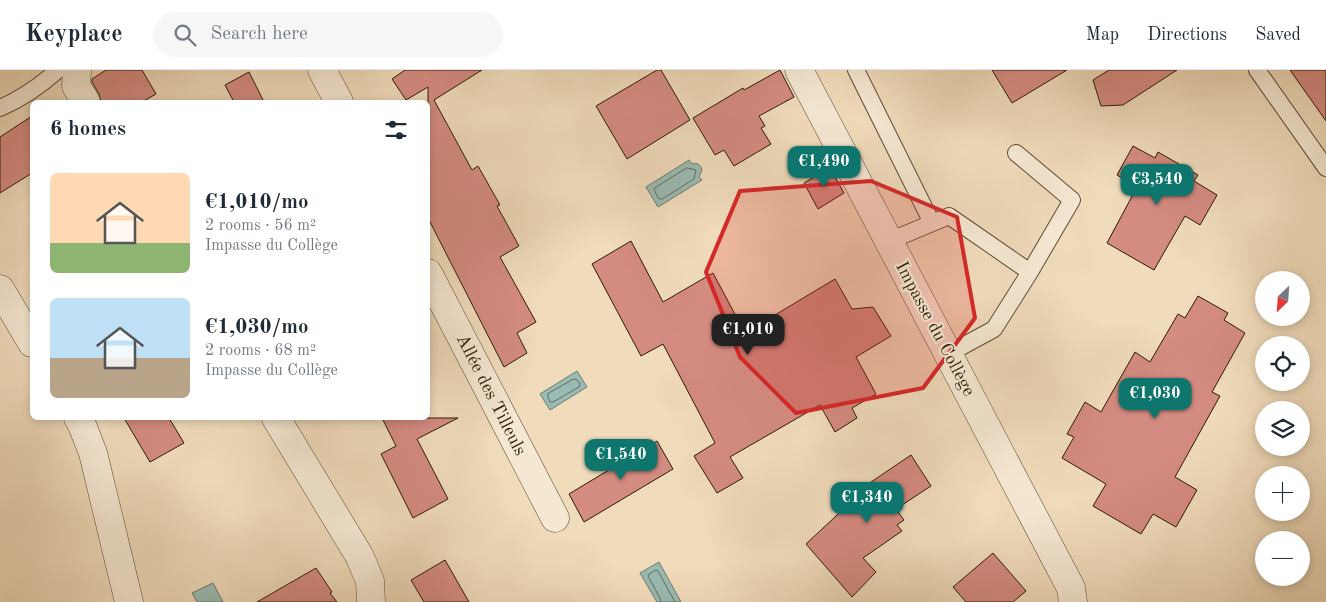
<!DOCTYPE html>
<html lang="en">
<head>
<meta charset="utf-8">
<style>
  :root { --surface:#fff; --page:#f6f6f7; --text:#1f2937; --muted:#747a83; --line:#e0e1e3; --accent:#0f766e }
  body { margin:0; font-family:"Old Standard TT",serif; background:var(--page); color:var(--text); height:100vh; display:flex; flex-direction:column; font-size:19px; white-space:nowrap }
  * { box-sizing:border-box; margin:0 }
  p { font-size:16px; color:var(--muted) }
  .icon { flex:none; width:28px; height:28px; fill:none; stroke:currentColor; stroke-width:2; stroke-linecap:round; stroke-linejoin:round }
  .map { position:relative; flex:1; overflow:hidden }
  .side { position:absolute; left:30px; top:30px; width:400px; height:320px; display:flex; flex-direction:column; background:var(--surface); border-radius:8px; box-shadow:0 2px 8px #0003 }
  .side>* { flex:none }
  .needle { width:32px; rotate:205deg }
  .tools { position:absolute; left:1255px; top:201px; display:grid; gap:10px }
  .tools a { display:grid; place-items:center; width:55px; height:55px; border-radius:50%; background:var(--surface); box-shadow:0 2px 8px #0003; font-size:25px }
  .price { position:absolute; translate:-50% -42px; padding:0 11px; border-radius:10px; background:var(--accent); color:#fff; font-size:16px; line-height:32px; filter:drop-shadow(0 1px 2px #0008) }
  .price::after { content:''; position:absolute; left:50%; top:30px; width:15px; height:11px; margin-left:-8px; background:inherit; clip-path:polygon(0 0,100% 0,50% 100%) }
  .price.selected { background:#222; color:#fff }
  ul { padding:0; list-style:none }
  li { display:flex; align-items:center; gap:15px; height:125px; padding:0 20px }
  li span { display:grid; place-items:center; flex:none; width:140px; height:100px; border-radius:8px; color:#555 }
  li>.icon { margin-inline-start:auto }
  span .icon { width:60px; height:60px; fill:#fffc; stroke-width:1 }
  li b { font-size:21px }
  h2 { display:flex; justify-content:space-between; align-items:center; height:60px; padding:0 20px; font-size:21px }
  header { display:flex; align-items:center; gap:30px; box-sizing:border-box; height:70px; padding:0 25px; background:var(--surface); border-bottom:1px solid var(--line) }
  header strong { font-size:24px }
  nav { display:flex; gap:28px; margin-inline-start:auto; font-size:18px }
  .search { width:350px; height:45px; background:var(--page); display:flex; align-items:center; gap:12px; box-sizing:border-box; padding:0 18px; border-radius:28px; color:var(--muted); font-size:19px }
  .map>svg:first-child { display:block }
  .water { fill:#9abbb3; stroke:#6e7b6e }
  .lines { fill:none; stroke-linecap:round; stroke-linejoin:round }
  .shore { stroke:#636b5c; stroke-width:1 }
  .building { fill:#d48b81; stroke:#2c1b06 }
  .service-casing { stroke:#5d4b33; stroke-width:18 }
  .minor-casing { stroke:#5d4b33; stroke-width:29 }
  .service { stroke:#f5e8d3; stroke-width:16 }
  .minor { stroke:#f5e8d3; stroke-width:28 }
  .marked { fill:#d62828; fill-opacity:0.2; stroke:#d62828; stroke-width:4; stroke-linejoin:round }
  .labels { text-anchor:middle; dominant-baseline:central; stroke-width:4; stroke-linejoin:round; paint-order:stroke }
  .street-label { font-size:18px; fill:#2c1b06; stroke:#f5e8d3 }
</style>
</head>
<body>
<header>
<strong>Keyplace</strong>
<div class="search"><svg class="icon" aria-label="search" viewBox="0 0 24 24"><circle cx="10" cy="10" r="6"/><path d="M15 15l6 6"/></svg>Search here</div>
<nav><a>Map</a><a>Directions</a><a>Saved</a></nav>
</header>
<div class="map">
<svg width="1326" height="532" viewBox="0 0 1326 532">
  <rect width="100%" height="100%" fill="#f0dbbb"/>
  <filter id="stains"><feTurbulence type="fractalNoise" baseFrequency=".004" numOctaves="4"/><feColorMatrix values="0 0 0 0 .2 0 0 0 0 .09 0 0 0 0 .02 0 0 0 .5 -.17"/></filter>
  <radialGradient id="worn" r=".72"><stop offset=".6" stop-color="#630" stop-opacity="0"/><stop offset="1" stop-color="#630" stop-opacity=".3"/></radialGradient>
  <path class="water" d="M689 90 692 94C697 92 701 95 702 100L699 107 702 110 658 137 646 117Z
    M577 301 587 317 550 340 540 324Z
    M659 492 681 532H657L640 503Z
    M213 513 223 532H197L192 523Z"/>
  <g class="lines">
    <path class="shore" d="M687 98 696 100 694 109 662 129H659L654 120 655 118Z
      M574 309 577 310 580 314 579 317 553 332H550L548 327V324Z
      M661 532 660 528 648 506 649 504 656 500 658 501 675 532"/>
  </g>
  <path class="building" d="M106 0H142L156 24 142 32H101L99 24 92 12V9Z
    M405 0H482L434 30 472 100 478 96 500 135 497 136 519 176 500 187 536 252 517 263 527 283 504 297 428 148V17L406 30 392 9Z
    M657 0H661L690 50 627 89 596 36Z
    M780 0 794 27 759 46 765 56 761 58 771 74 734 96 724 80 715 85 693 48 743 18 744 20Z
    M992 0H1067L1012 33Z
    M1109 0H1177L1123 35 1101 36 1093 10Z
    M1290 0H1326V51Z
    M249 2 264 32H234L225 15Z
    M32 46V103L0 123V67Z
    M1133 76 1155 88 1158 82 1198 105 1194 111 1217 125 1200 155 1185 146 1154 200 1107 173 1137 117 1117 105Z
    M830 98 844 123 818 139 804 113Z
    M631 171 663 232 713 203 745 263 835 209 852 239 873 237 891 266 856 287 876 324 852 338 857 348 835 362 820 335 730 387 743 408 717 423 694 386 715 373 663 274 641 286 592 194Z
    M1198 226 1228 243 1224 250 1245 263 1212 322 1220 326 1175 407 1197 420 1176 457 1153 444 1141 464 1093 436 1106 414 1062 388 1074 367 1067 364 1085 332 1101 342 1135 282 1150 292 1178 244 1185 248Z
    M124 348H169L184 373 150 392Z
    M382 348H458L417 369 448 429 413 448 381 384 396 376Z
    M657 371 673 399 584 452 569 424Z
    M911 385 931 416 896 439 904 450 897 455 902 461 863 488 876 502 852 527 806 474 852 431 849 427Z
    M993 483 1026 521 1013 532H966L953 517Z
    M445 490 469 532H424L411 510Z
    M316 498 332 522 330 523 337 532H257Z"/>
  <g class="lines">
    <g class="service-casing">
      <path id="service" d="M856 0 932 153
        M1257 0 1326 98
        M0 38C21 29 41 15 58 0
        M1016 83 1072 130 1030 202
        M889 171 949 146 1030 202 994 259 948 284"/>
    </g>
    <g class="minor-casing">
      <path id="minor" d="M77 0 76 16 86 32
        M322 0 339 32
        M799 0 1071 518 1073 532
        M428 203 555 448
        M0 219 32 273
        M78 348 82 355 93 383 129 532
        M276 348 360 487 370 511 371 532"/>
    </g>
    <use href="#service" class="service"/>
    <use href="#minor" class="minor"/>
  </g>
  <path class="marked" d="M871 111 957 147 975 248 923 318 796 343 740 287 706 202 740 121Z"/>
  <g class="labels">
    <g class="street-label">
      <text transform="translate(935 259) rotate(62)">Impasse du Collège</text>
      <text transform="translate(491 325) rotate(63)">Allée des Tilleuls</text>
    </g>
  </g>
  <rect width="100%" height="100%" filter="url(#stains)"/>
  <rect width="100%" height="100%" fill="url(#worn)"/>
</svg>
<div class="tools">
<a><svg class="needle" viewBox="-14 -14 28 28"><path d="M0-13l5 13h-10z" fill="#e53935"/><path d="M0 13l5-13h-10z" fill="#747a83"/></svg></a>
<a><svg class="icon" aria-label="locate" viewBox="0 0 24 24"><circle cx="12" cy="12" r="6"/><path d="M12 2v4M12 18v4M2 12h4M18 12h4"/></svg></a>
<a><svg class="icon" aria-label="layers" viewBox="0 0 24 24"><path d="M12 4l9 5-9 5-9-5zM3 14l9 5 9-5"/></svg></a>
<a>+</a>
<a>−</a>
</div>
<b class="price" style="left:824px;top:118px">€1,490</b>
<b class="price" style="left:1157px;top:136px">€3,540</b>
<b class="price selected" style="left:748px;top:286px">€1,010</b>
<b class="price" style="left:1155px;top:350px">€1,030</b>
<b class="price" style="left:621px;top:411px">€1,540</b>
<b class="price" style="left:867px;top:454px">€1,340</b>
<section class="side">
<h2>6 homes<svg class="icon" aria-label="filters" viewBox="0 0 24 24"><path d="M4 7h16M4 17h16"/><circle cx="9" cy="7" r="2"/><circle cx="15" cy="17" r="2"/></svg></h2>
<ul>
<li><span style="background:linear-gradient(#ffd9b3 70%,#8fb573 0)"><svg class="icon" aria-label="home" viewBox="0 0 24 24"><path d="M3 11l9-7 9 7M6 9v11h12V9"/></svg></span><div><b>€1,010/mo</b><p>2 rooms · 56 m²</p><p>Impasse du Collège</p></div></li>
<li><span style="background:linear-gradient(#bfe0f5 60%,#b9a48a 0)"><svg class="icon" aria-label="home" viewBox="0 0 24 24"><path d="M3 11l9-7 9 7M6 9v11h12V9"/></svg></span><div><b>€1,030/mo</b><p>2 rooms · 68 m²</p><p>Impasse du Collège</p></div></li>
</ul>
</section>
</div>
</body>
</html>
